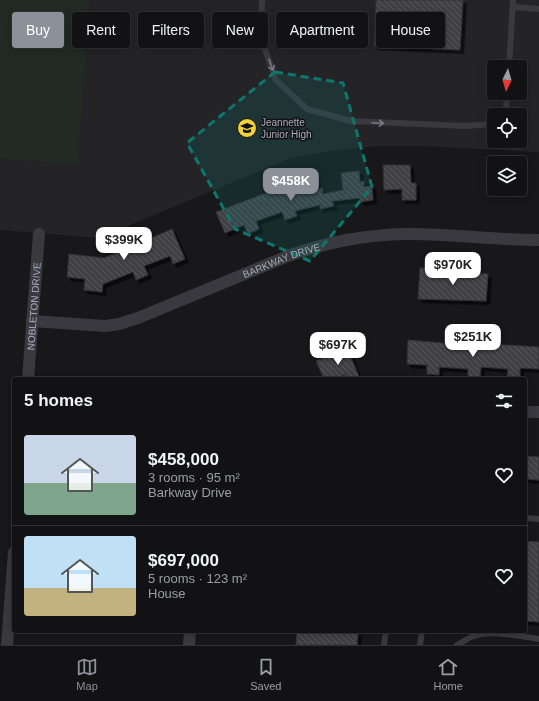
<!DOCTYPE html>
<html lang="en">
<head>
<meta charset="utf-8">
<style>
  :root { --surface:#121214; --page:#1b1b1d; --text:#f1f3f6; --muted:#9c9ea0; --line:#313234; --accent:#8c9099 }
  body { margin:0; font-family:Arial,sans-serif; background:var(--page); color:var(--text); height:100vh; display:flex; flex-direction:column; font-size:15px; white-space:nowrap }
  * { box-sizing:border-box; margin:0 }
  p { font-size:13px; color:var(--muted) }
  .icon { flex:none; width:22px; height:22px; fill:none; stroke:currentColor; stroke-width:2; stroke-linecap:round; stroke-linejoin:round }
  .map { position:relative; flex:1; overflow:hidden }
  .panel { position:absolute; left:12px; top:377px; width:515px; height:256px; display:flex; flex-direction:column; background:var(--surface); border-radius:4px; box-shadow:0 2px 10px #0003,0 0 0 1px var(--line) }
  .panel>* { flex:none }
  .guide { position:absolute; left:12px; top:12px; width:515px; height:36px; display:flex; gap:8px }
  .needle { width:26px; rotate:185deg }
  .fabs { position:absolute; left:487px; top:60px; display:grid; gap:8px }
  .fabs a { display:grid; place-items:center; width:40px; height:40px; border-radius:4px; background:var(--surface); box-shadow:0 2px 10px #0003,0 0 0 1px var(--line); font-size:20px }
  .price { position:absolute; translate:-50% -34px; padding:0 9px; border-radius:8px; background:#fff; color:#222; font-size:13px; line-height:26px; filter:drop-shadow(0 1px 2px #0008) }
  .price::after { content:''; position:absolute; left:50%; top:24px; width:12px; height:9px; margin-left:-6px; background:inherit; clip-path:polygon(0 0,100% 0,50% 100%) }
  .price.active { background:var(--accent); color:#fff }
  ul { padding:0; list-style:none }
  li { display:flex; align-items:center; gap:12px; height:100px; padding:0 12px }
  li+li { border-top:1px solid var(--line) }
  li span { display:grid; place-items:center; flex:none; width:112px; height:80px; border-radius:4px; color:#555 }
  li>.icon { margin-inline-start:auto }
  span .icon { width:48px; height:48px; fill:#fffc; stroke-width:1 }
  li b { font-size:17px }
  h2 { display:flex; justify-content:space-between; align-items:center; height:48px; padding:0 12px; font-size:17px }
  .tag { padding:0 14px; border-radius:4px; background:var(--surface); box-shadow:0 2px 10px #0003,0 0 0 1px var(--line); font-size:14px; line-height:36px }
  .tag.active { background:var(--accent); color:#fff }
  .tab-bar { display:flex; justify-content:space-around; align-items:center; height:56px; border-top:1px solid var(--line); background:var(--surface); font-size:11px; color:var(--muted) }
  .tab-bar a { display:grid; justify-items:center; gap:2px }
  .tab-bar .active { color:var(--accent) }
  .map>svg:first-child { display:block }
  .built { fill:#242427; fill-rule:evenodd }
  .garden { fill:#222a24 }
  .building { fill:url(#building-back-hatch); stroke:#333236; filter:url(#shadow) }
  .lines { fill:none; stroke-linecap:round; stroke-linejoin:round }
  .service { stroke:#39393f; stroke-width:6 }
  .minor { stroke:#39393f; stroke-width:12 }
  .oneway { stroke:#777883 }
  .marked { fill:#0f766e; fill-opacity:0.2; stroke:#0f766e; stroke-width:3; stroke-dasharray:8 5; stroke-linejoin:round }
  .labels { text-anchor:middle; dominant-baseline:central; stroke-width:3; stroke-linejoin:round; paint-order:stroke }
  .poi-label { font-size:10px; fill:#aaacba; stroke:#131315; text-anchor:start }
  .street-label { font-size:10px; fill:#aaacba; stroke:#131315 }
</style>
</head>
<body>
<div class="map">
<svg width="539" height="645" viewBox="0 0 539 645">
  <defs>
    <pattern id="building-back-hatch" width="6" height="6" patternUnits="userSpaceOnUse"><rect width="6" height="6" fill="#3f4044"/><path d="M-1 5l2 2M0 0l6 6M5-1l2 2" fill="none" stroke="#58595d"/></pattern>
    <filter id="shadow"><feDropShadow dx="3.5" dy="3.5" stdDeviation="0" flood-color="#0009"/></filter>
  </defs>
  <rect width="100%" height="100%" fill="#18181a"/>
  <path class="built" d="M0 0H539V152L422 146H377L330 151 291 158 99 238 0 230ZM494 67H520V93H494ZM494 115H520V141H494Z"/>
  <path class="garden" d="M0 0H90L78 164 0 159Z"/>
  <path class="building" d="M376 0H463L460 50 374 46Z
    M383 165H410L411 183H416V200H402V189L384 190Z
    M359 171 360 182 364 181V187L372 186 373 200 360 202V198L332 201 334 206 320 209V205L295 211 297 216 285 220 282 212 256 221 259 229 248 234 244 225 225 233 216 212 290 184 316 179 318 189 322 188 323 194 343 190 341 173Z
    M172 229 185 259 173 264 170 256 144 266 148 275 136 280 133 272 103 284 102 292 84 290 85 279 67 277 69 254 104 258Z
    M420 268H432V272L458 274V269H471L470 273 488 274 486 301 418 299Z
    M408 340 489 347V344L539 347V369L520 368V379L507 378 508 369 481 367 480 379 468 378V369L439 367V375L427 374V365L407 364Z
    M347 348 360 379H346L345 375 334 379H324L316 361Z
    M525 456 539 457V480L525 479Z
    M525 541 539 542V622L525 621Z
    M297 631H329L358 633 357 645H296Z"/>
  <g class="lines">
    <path class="service" d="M262 0 261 38 276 80 307 109 351 121 465 126 494 124
      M513 7 539 9
      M509 67 513 0
      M503 115 506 109 507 93
      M525 518 539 519
      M384 645 386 631
      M420 645 422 631
      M457 645C462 643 466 639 471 637 491 629 518 636 539 639"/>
    <g class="minor">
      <path id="s1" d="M32 321 105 326 119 324 138 318 288 256C327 242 369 234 411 234 453 234 496 240 539 240"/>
      <path id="s2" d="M28 379 39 234"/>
      <path d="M525 412H539"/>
      <path d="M7 645 14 552"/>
      <path d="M189 645 190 631"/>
    </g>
  </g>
  <defs><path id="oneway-shaft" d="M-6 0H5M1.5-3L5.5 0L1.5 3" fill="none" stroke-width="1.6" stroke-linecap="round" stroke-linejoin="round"/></defs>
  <g class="oneway">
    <use href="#oneway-shaft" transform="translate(271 65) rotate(71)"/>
    <use href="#oneway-shaft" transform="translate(378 123) rotate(3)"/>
  </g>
  <path class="marked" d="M275 72 343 83 372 187 310 261 235 229 187 143Z"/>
  <defs>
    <g id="school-disc" transform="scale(1)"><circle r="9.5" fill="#f0d33a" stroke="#131315"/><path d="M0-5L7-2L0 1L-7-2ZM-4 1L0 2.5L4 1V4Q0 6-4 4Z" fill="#111"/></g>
  </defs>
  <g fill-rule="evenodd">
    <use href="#school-disc" x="247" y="128"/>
  </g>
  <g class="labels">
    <g class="poi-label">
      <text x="261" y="122">Jeannette<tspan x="261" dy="12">Junior High</tspan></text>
    </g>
    <g class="street-label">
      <text stroke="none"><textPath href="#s1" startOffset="262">BARKWAY DRIVE</textPath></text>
      <text stroke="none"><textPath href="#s2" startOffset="73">NOBLETON DRIVE</textPath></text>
    </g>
  </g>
</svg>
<div class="fabs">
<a><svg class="needle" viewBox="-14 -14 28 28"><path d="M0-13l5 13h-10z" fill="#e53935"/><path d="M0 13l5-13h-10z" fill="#9c9ea0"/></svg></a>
<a><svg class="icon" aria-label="locate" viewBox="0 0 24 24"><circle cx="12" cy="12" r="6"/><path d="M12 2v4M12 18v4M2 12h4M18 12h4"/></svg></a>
<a><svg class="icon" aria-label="layers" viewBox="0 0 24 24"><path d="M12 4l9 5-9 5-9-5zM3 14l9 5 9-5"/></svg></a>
</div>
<b class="price active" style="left:291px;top:202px">$458K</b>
<b class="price" style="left:124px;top:261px">$399K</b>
<b class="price" style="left:453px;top:286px">$970K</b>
<b class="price" style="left:473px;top:358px">$251K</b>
<b class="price" style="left:338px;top:366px">$697K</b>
<div class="guide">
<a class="tag active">Buy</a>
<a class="tag">Rent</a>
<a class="tag">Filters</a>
<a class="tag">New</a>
<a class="tag">Apartment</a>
<a class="tag">House</a>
</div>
<section class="panel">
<h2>5 homes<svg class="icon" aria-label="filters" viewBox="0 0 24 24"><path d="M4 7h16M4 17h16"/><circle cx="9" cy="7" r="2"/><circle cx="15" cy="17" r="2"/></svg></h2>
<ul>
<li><span style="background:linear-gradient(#c9d6e8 60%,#7fa58c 0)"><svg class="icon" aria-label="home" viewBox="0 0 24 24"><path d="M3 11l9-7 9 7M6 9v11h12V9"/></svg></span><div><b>$458,000</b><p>3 rooms · 95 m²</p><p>Barkway Drive</p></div><svg class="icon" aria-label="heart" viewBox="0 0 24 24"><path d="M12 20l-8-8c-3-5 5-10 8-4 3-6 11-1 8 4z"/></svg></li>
<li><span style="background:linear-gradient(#bfe0f5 65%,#c2b280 0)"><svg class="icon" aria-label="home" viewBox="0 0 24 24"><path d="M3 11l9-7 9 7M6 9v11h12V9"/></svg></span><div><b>$697,000</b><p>5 rooms · 123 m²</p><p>House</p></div><svg class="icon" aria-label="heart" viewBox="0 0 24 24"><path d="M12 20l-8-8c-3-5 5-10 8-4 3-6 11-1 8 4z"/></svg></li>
</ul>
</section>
</div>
<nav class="tab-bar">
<a class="active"><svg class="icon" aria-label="map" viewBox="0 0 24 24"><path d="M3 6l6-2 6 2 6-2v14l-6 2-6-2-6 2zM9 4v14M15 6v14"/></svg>Map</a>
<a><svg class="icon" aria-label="saved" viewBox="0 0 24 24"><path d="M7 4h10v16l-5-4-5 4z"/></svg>Saved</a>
<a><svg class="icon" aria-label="home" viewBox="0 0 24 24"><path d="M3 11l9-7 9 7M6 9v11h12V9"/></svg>Home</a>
</nav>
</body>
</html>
